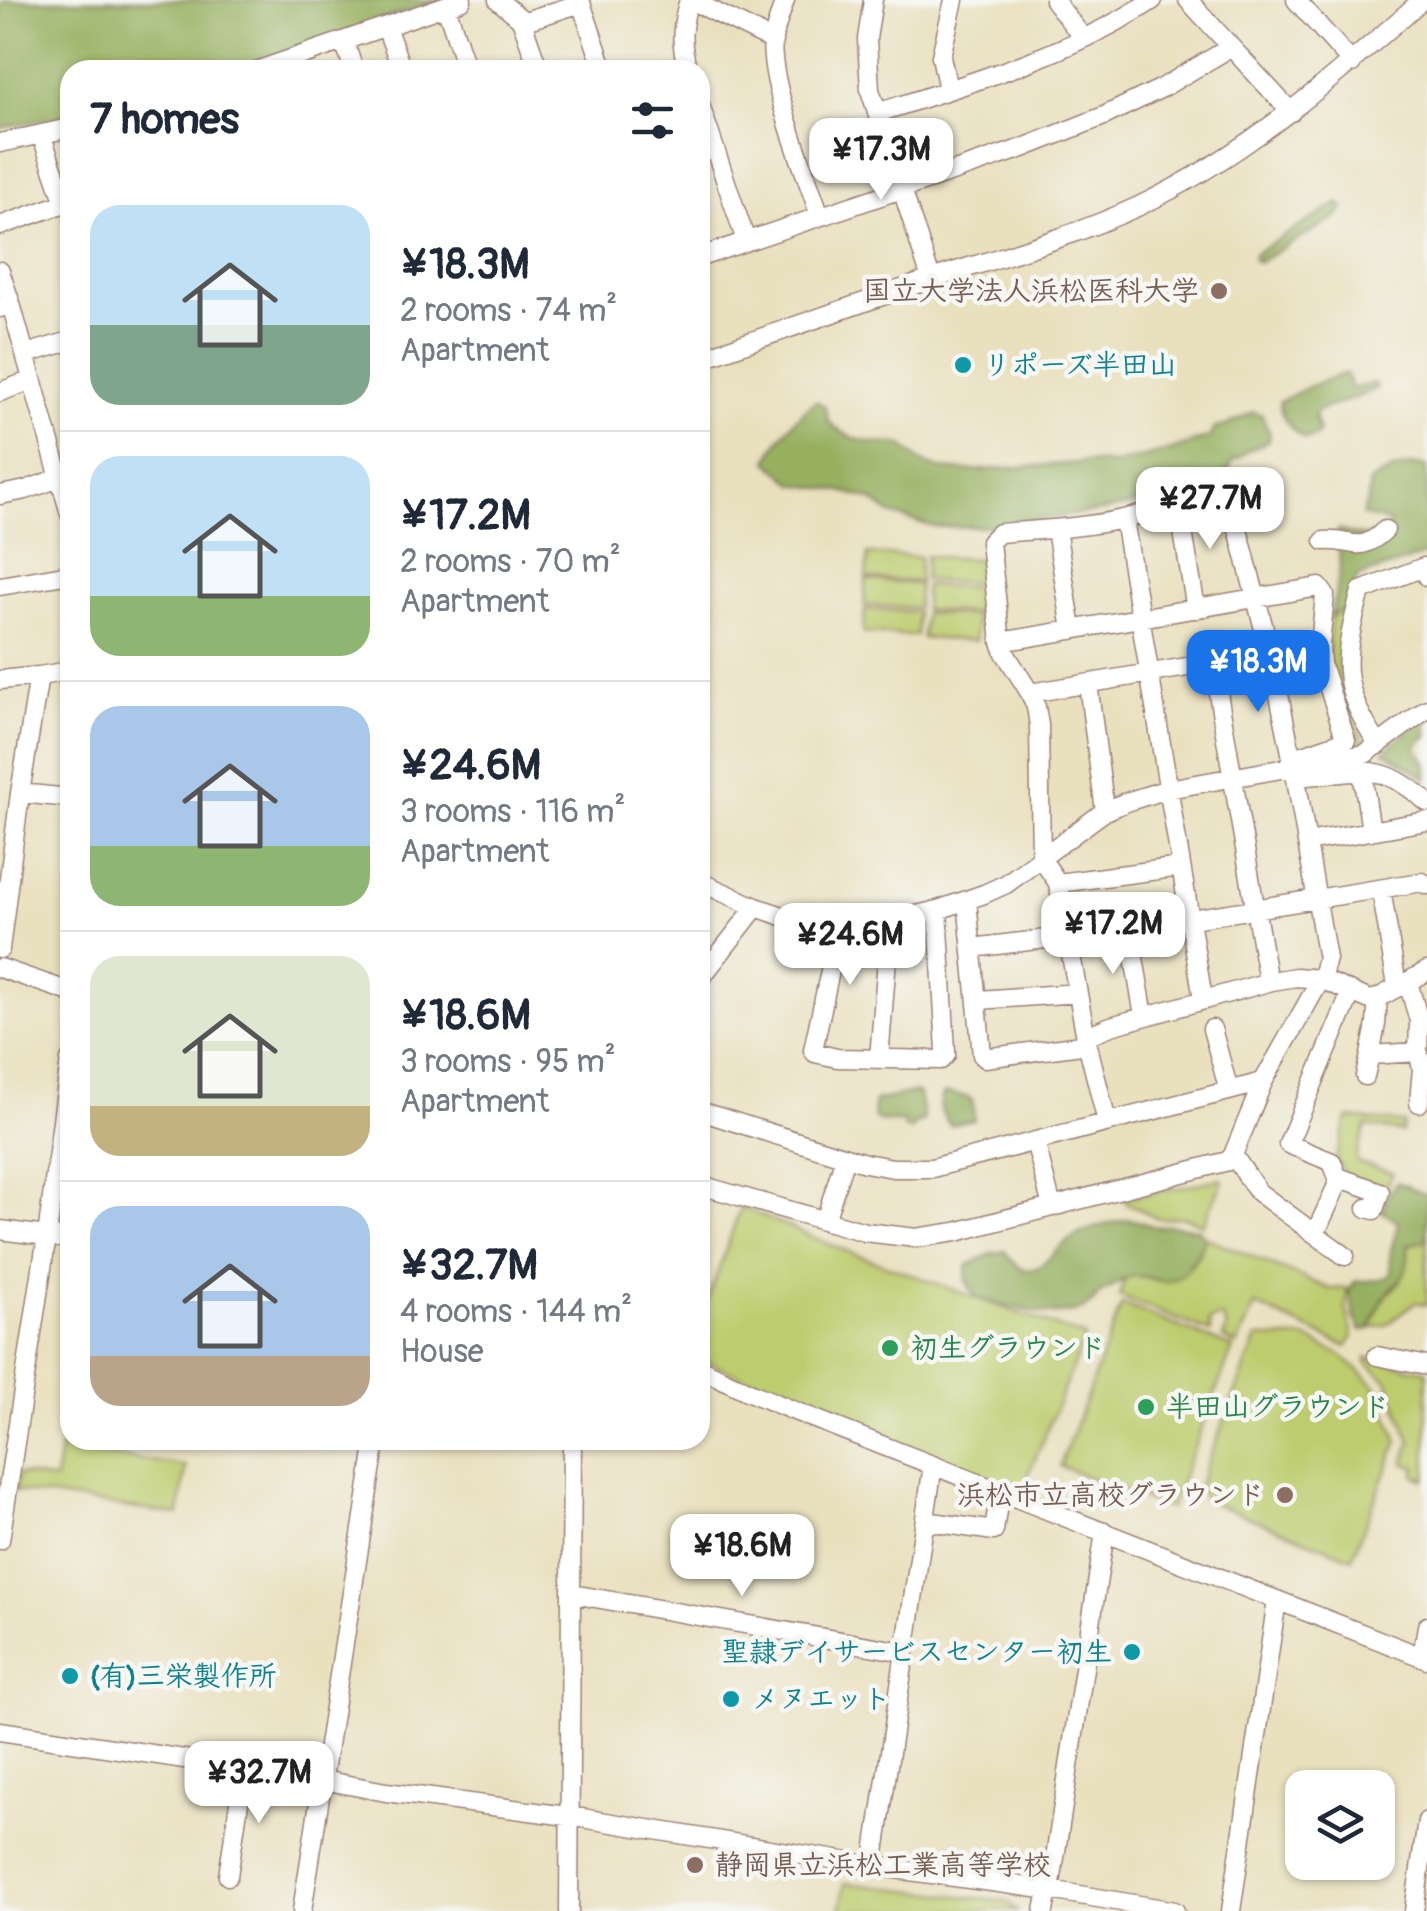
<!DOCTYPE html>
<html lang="en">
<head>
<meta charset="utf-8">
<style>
  :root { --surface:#fff; --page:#f6f6f7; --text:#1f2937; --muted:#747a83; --line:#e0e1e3; --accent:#1a73e8 }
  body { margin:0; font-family:Pangolin,"Klee One",sans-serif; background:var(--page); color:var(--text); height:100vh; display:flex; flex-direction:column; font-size:38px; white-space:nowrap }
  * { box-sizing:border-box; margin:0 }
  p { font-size:32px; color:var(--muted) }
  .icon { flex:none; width:55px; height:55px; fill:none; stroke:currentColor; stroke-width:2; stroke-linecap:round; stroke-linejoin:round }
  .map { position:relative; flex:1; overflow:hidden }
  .drawer { position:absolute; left:60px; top:60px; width:650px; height:1390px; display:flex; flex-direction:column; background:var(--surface); border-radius:30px; box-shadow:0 2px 8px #0004 }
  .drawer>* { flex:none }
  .tools { position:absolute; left:1285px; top:1770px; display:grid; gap:20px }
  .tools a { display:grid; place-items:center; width:110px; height:110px; border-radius:20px; background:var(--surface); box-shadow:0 2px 8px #0004; font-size:50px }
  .price { position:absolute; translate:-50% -85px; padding:0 22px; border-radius:20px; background:#fff; color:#222; font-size:32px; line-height:65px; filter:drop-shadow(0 2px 5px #0008) }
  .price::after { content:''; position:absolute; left:50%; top:60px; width:30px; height:22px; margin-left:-15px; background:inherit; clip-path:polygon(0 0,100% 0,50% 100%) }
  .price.current { background:var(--accent); color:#fff }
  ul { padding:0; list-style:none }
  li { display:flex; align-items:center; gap:30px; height:250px; padding:0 30px }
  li+li { border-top:2px solid var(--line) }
  li span { display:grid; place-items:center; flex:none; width:280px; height:200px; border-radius:30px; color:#555 }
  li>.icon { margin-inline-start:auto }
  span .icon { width:120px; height:120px; fill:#fffc; stroke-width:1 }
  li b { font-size:42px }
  h2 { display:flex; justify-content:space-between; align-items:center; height:120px; padding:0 30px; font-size:42px }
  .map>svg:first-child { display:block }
  .green { fill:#bdcc6e; stroke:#84764c; stroke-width:2.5 }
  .forest { fill:#96b061; stroke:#706846; stroke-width:2.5 }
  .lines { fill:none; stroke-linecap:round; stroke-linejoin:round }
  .minor-casing { stroke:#9a8074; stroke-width:21 }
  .minor { stroke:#fff; stroke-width:18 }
  .education-dot { fill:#8d6e63; stroke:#f6f6f2; stroke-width:4 }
  .culture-dot { fill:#0f9aa8; stroke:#f6f6f2; stroke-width:4 }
  .leisure-dot { fill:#2e9e5b; stroke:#f6f6f2; stroke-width:4 }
  .labels { text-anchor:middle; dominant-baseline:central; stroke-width:9; stroke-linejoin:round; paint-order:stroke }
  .education-label { font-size:28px; font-weight:bold; fill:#785e54; stroke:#f6f6f2; text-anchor:end }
  .culture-label { font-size:28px; font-weight:bold; fill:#0d838f; stroke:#f6f6f2; text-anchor:start }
  .leisure-label { font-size:28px; font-weight:bold; fill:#27864d; stroke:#f6f6f2; text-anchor:start }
</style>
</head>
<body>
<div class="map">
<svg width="1427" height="1911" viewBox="0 0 1427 1911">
  <rect width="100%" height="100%" fill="#f6f6f2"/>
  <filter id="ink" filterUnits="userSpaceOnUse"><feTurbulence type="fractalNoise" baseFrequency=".01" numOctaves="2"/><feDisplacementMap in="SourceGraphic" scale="20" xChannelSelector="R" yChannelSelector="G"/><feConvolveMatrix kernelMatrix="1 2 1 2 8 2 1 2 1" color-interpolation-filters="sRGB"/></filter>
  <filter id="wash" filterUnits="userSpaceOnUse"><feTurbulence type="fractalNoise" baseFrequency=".0048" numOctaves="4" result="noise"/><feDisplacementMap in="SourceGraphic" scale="40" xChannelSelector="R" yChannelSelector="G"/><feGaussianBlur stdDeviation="2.25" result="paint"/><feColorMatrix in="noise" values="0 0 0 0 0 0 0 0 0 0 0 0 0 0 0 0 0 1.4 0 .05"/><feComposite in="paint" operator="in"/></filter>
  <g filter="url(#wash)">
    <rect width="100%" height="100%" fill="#e9e0be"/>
    <path class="green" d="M868 554 920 557 919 582 866 578Z
      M926 556 979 559 977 583 924 580Z
      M866 580 919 584 917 608 864 605Z
      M925 585 978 588 976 613 924 610Z
      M865 609 917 612 916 636 863 633Z
      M1344 611C1344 623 1340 637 1339 650 1337 683 1348 712 1364 741L1356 747 1342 714 1328 657 1330 619 1334 614Z
      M924 613 976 616 975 641 922 638Z
      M1348 1118 1404 1123 1402 1132 1366 1126 1356 1156 1357 1162 1393 1173 1385 1188 1344 1175 1336 1158Z
      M1220 1179 1223 1181 1203 1224C1194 1222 1188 1217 1180 1217 1170 1216 1165 1221 1155 1217 1145 1213 1138 1207 1126 1203L1123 1194 1126 1193 1128 1198Z
      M741 1207 841 1249 1085 1337 1022 1491 858 1429 700 1358V1321Z
      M1205 1237 1330 1289 1347 1288 1346 1309 1353 1336 1347 1347 1255 1305 1237 1345 1223 1338 1227 1328 1222 1317 1209 1321 1210 1332 1119 1296 1125 1279 1135 1275 1158 1281 1186 1270 1199 1254Z
      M1427 1239V1305L1416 1302 1386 1325 1371 1328 1378 1309 1386 1296 1400 1282 1408 1245Z
      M1122 1304 1233 1348 1170 1509 1060 1466Z
      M1257 1338H1305L1341 1355 1376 1386 1398 1441 1352 1558 1205 1500 1198 1487Z
      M1367 1358 1427 1371V1473L1425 1480 1414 1475 1416 1468 1404 1463 1411 1442 1387 1380 1366 1362Z
      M60 1448 186 1466 179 1515 15 1491 18 1474 55 1480Z
      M845 1883 1006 1901 1018 1911H840Z"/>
    <path class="forest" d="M5 0H441L235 70H70V115L0 128V6Z
      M1339 203 1344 208 1337 217 1259 262 1254 260V254Z
      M1346 373 1351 389 1374 383 1377 388 1358 397 1317 411 1314 416 1319 431 1316 436 1307 440C1294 434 1280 417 1279 402L1315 384Z
      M816 401 825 406 828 421C849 442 872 444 900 444L919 460 931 466 941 469 968 471 1093 462 1115 464 1172 450 1210 437 1215 428 1225 426 1253 412 1262 415 1270 434 1269 441 1247 451 1238 459 1232 461 1228 473 1129 506 1102 511 990 526 934 527 891 514 870 499 841 491 794 484 768 461C776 439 797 416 816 401Z
      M1414 465 1427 466V554L1357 577 1346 610 1334 614 1330 619C1335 592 1347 563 1334 537L1339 530C1364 540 1370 538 1391 525L1389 522 1362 515 1368 500 1370 481 1395 469Z
      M1427 714V737L1419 742 1417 749 1427 763V779L1384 751Z
      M917 1092 919 1094 924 1121 915 1124 912 1130 905 1129 903 1122C885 1121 868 1128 875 1101Z
      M949 1093 970 1098 973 1103 974 1120 950 1125C941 1113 938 1108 943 1094Z
      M1397 1182 1427 1195V1239L1408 1245C1410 1286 1394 1277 1380 1306 1375 1314 1374 1322 1369 1330L1361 1331 1355 1319 1349 1291 1355 1282 1381 1280 1391 1274C1392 1266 1389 1259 1391 1251 1393 1241 1397 1232 1398 1221L1382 1212 1389 1192Z
      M1130 1219 1156 1227 1169 1225 1198 1229 1205 1237C1198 1256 1184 1283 1161 1281 1153 1280 1145 1275 1136 1276 1124 1277 1110 1288 1099 1294 1076 1331 1015 1307 981 1299 969 1293 963 1277 968 1265L993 1253 1005 1251C1034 1295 1049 1250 1075 1236 1092 1227 1112 1223 1130 1219Z"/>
  </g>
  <g filter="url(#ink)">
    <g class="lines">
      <g class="minor-casing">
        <path id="minor" d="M498 0 520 18 522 22 581 3 604 70
          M691 0 773 41
          M785 0C781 12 776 26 773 38 767 79 806 173 820 216
          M873 0 867 39 870 90 931 279
          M1054 0 1083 38
          M1188 0 1231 47
          M1296 0 1352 63
          M446 6 467 70
          M522 22 539 70
          M386 27 402 70
          M344 41 354 70
          M259 70 462 0
          M688 70C680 44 681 26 689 0
          M948 90 941 56 954 0
          M700 105 746 241
          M877 113C968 84 1073 53 1153 0
          M0 143 70 128
          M0 226 65 203 41 134
          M700 257 1023 148 1104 116 1162 88 1231 47 1291 112
          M0 271 11 304
          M0 308 11 304 70 514
          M26 354 70 341
          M700 359C777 332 854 305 931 279 1001 257 1072 237 1139 206 1246 155 1334 78 1422 0
          M0 392 32 380
          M0 495 26 490 70 474
          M1178 502 1196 609
          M1124 519C1151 679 1177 839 1203 999
          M1056 529 1072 630
          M1324 541C1351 538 1358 556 1385 530
          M0 586 70 574
          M1001 642 1319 587 1325 595 1320 645 1321 664 1346 740 1292 759
          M1213 664 1268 982
          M39 676 70 671
          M0 680 39 676 20 793 0 949
          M1088 684 1105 811
          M1030 693 1320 645
          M1379 745C1338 685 1343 658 1361 591L1424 567 1427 577
          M1362 772 1371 831
          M1307 776C1365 772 1380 761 1427 802
          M20 793 70 798
          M1307 842 1427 821
          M700 882 756 907 800 922 839 929 878 924 938 910 984 894 1006 884 1105 811 1126 802 1168 789 1365 754 1427 709
          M1058 883 1181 867
          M1381 889 1397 986
          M967 901 982 1055 985 1058 1081 1045C1089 1034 1098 1031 1111 1026L1272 981 1296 977 1321 979 1327 959 1294 767 1270 652 1226 483C1193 496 1158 512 1123 519 1082 528 1040 530 999 533L990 542 1001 642 1005 653 1030 693 1036 707 1039 725 1041 858 1058 883 1086 1038 1107 1122
          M839 929 813 1050 815 1053 837 1058 941 1060 946 1055V1051L938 910
          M1129 929 1144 1016
          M972 948 1129 929 1422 882 1427 885
          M0 968 70 992
          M700 979 756 907
          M1408 982 1419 1021 1418 1052 1422 1068 1419 1103
          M1378 998 1376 1024 1370 1055 1418 1052
          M978 1000 1078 993
          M1212 1029 1229 1091
          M879 1059 890 921
          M1365 1076 1370 1055
          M700 1111 865 1163 893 1168H932L1263 1082
          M1035 1141 1052 1207
          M1233 1155 1258 1192 1315 1234 1339 1181 1332 1162 1288 1144 1351 993
          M1338 1177 1380 1192 1374 1210 1367 1208
          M700 1185 865 1232 916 1238 956 1232 1228 1161 1233 1155 1263 1082 1321 979 1370 1000 1378 998 1427 971
          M825 1221 845 1157
          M0 1230 70 1239
          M1315 1234 1345 1256
          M1377 1356 1427 1366
          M700 1368 749 1392 797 1412 1427 1659
          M925 1521 994 1531 1000 1491
          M0 1540 47 1236 70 1060
          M572 1594 904 1652
          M1422 1657 1427 1626
          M0 1731 322 1780 386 1792 582 1818 873 1866 1050 1890 1175 1911
          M873 1866 933 1465
          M228 1876 244 1769
          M302 1911 376 1440
          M569 1911 572 1440
          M1044 1911 1047 1896 1050 1890 1105 1532
          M1231 1911 1277 1600
          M1414 1911 1427 1821"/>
      </g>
      <use href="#minor" class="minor"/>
    </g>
  </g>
  <g class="education-dot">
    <circle cx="1219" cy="291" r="10"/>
    <circle cx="1285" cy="1495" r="10"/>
    <circle cx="695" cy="1865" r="10"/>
  </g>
  <g class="culture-dot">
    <circle cx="963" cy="365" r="10"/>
    <circle cx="1132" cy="1652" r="10"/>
    <circle cx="70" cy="1676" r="10"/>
    <circle cx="731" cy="1699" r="10"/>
  </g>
  <g class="leisure-dot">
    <circle cx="890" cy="1348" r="10"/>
    <circle cx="1146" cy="1407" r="10"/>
  </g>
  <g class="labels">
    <g class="education-label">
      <text x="1199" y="291">国立大学法人浜松医科大学</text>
      <text x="1265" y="1495">浜松市立高校グラウンド</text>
      <text x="715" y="1865" text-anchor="start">静岡県立浜松工業高等学校</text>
    </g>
    <g class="culture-label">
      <text x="983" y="365">リポーズ半田山</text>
      <text x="1112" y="1652" text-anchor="end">聖隷デイサービスセンター初生</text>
      <text x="90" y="1676">(有)三栄製作所</text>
      <text x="751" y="1699">メヌエット</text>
    </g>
    <g class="leisure-label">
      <text x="910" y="1348">初生グラウンド</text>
      <text x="1166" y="1407">半田山グラウンド</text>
    </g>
  </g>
</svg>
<div class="tools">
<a><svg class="icon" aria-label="layers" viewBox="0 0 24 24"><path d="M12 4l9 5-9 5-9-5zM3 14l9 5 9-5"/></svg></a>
</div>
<b class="price" style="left:881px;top:203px">¥17.3M</b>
<b class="price" style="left:1210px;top:552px">¥27.7M</b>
<b class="price current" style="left:1258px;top:715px">¥18.3M</b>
<b class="price" style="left:1113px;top:977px">¥17.2M</b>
<b class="price" style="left:850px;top:988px">¥24.6M</b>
<b class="price" style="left:742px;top:1599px">¥18.6M</b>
<b class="price" style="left:259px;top:1826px">¥32.7M</b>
<section class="drawer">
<h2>7 homes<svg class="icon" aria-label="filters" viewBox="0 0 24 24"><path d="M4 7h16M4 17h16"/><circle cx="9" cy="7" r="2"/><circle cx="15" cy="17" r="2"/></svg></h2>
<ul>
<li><span style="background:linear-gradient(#bfe0f5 60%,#7fa58c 0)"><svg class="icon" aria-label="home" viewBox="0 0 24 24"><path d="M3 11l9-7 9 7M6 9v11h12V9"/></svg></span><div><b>¥18.3M</b><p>2 rooms · 74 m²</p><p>Apartment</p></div></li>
<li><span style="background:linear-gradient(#bfe0f5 70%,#8fb573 0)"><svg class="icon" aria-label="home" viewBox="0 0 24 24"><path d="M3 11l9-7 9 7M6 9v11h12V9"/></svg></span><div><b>¥17.2M</b><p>2 rooms · 70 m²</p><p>Apartment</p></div></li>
<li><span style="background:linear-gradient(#a9c7e8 70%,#8fb573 0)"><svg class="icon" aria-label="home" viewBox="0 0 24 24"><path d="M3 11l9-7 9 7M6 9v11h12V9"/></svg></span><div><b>¥24.6M</b><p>3 rooms · 116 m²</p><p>Apartment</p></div></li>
<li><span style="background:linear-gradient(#dfe7d0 75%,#c2b280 0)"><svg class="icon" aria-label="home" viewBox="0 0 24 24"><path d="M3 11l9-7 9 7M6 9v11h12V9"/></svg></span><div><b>¥18.6M</b><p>3 rooms · 95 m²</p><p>Apartment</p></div></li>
<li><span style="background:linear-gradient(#a9c7e8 75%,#b9a48a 0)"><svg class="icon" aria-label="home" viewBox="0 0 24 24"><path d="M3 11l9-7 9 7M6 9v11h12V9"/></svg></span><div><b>¥32.7M</b><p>4 rooms · 144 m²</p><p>House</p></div></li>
</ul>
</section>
</div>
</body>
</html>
